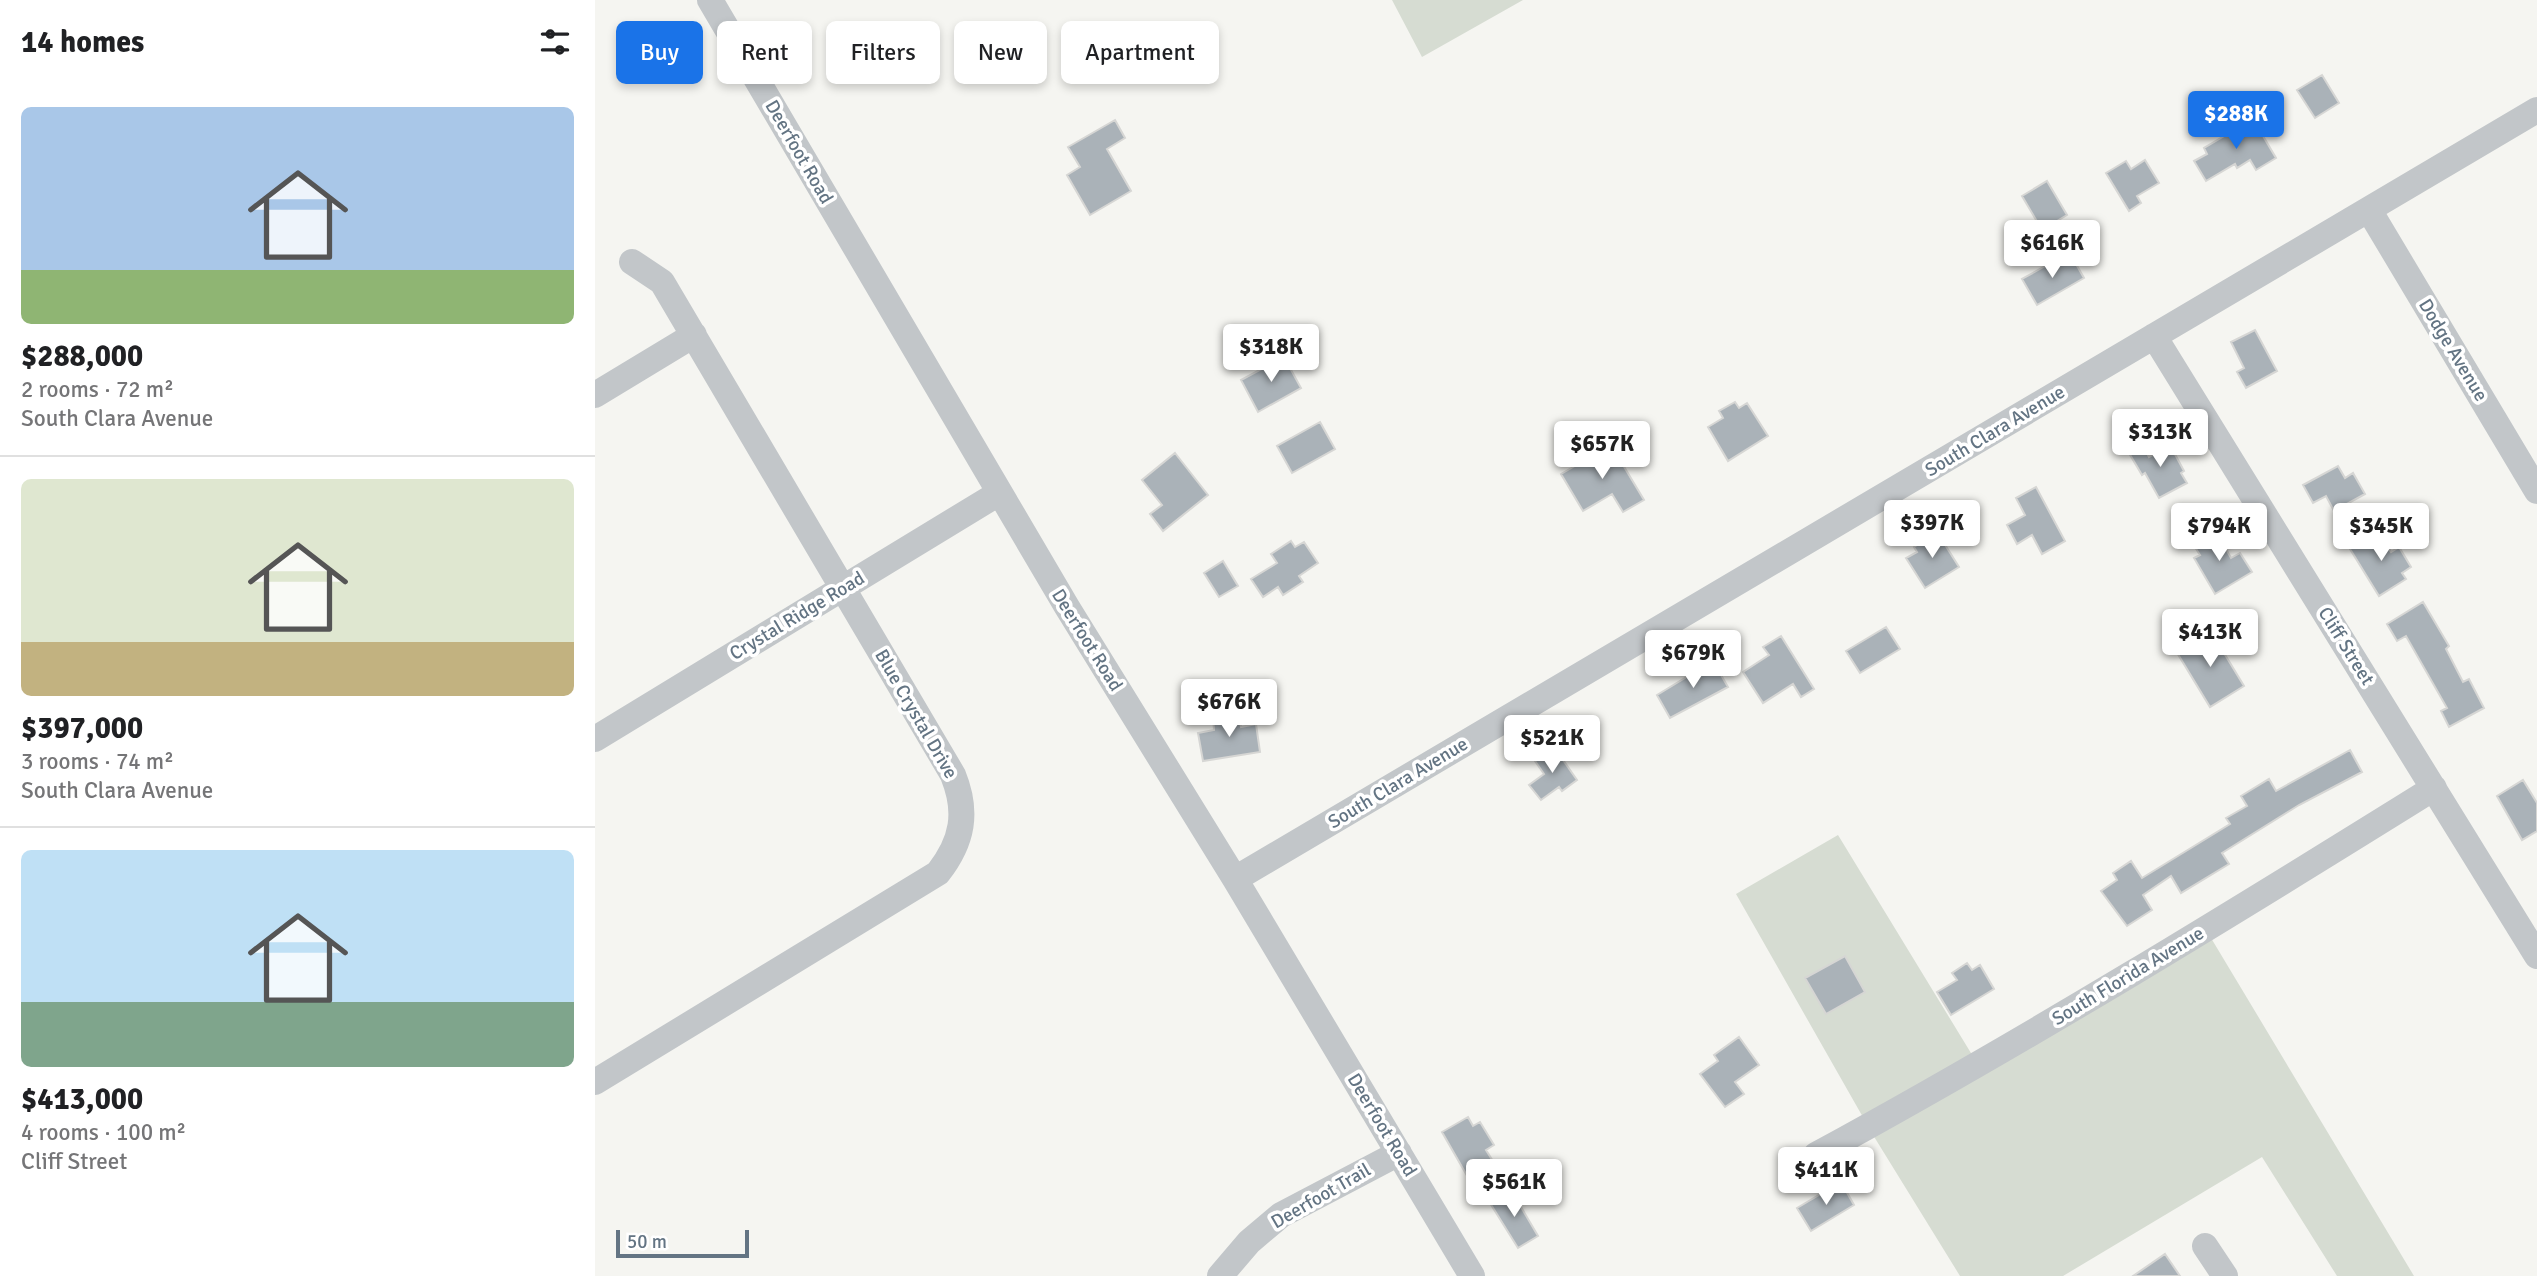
<!DOCTYPE html>
<html lang="en">
<head>
<meta charset="utf-8">
<style>
  :root { --surface:#fff; --page:#f2f2f2; --text:#202124; --muted:#757577; --line:#e0e0e0; --accent:#1a73e8 }
  body { margin:0; font-family:Signika,sans-serif; background:var(--page); color:var(--text); height:100vh; display:flex; flex-direction:column; font-size:26px; white-space:nowrap }
  * { box-sizing:border-box; margin:0 }
  p { font-size:23px; color:var(--muted) }
  .icon { flex:none; width:38px; height:38px; fill:none; stroke:currentColor; stroke-width:2; stroke-linecap:round; stroke-linejoin:round }
  .map { position:relative; flex:1; overflow:hidden }
  .panel { display:flex; flex-direction:column; background:var(--surface); width:595px }
  .panel>* { flex:none }
  .guide { position:absolute; left:21px; top:21px; width:665px; height:63px; display:flex; gap:14px }
  .scale { position:absolute; left:21px; bottom:18px; width:133px; box-sizing:border-box; padding-left:7px; border:4px solid #637483; border-top:0; font-size:19px; line-height:24px; white-space:nowrap; color:#637483; -webkit-text-stroke:5px #fff; paint-order:stroke }
  .price { position:absolute; translate:-50% -60px; padding:0 16px; border-radius:7px; background:#fff; color:#222; font-size:23px; line-height:46px; filter:drop-shadow(0 2px 4px #0008) }
  .price::after { content:''; position:absolute; left:50%; top:42px; width:21px; height:16px; margin-left:-10px; background:inherit; clip-path:polygon(0 0,100% 0,50% 100%) }
  .price.current { background:var(--accent); color:#fff }
  ul { padding:0; list-style:none }
  li { display:grid; align-content:center; gap:14px; height:371px; padding:0 21px }
  li+li { border-top:2px solid var(--line) }
  li span { display:grid; place-items:center; height:217px; border-radius:10px; color:#555 }
  li>.icon { margin-inline-start:auto }
  span .icon { width:126px; height:126px; fill:#fffc; stroke-width:1 }
  li b { font-size:30px }
  h2 { display:flex; justify-content:space-between; align-items:center; height:84px; padding:0 21px; font-size:30px }
  .chip { padding:0 24px; border-radius:10px; background:var(--surface); box-shadow:0 4px 10px #0003; font-size:24px; line-height:63px }
  .chip.current { background:var(--accent); color:#fff }
  main { display:flex; flex:1; min-height:0 }
  .map>svg:first-child { display:block }
  .green { fill:#d6dcd2 }
  .building { fill:#aab2b8; stroke:#d6d6d4; stroke-width:2 }
  .lines { fill:none; stroke-linecap:round; stroke-linejoin:round }
  .minor { stroke:#c2c6c9; stroke-width:26 }
  .labels { text-anchor:middle; dominant-baseline:central; stroke-width:7; stroke-linejoin:round; paint-order:stroke }
  .street-label { font-size:19px; fill:#637483; stroke:#fff }
</style>
</head>
<body>
<main>
<section class="panel">
<h2>14 homes<svg class="icon" aria-label="filters" viewBox="0 0 24 24"><path d="M4 7h16M4 17h16"/><circle cx="9" cy="7" r="2"/><circle cx="15" cy="17" r="2"/></svg></h2>
<ul>
<li><span style="background:linear-gradient(#a9c7e8 75%,#8fb573 0)"><svg class="icon" aria-label="home" viewBox="0 0 24 24"><path d="M3 11l9-7 9 7M6 9v11h12V9"/></svg></span><div><b>$288,000</b><p>2 rooms · 72 m²</p><p>South Clara Avenue</p></div></li>
<li><span style="background:linear-gradient(#dfe7d0 75%,#c2b280 0)"><svg class="icon" aria-label="home" viewBox="0 0 24 24"><path d="M3 11l9-7 9 7M6 9v11h12V9"/></svg></span><div><b>$397,000</b><p>3 rooms · 74 m²</p><p>South Clara Avenue</p></div></li>
<li><span style="background:linear-gradient(#bfe0f5 70%,#7fa58c 0)"><svg class="icon" aria-label="home" viewBox="0 0 24 24"><path d="M3 11l9-7 9 7M6 9v11h12V9"/></svg></span><div><b>$413,000</b><p>4 rooms · 100 m²</p><p>Cliff Street</p></div></li>
</ul>
</section>
<div class="map">
<svg width="1942" height="1276" viewBox="0 0 1942 1276">
  <rect width="100%" height="100%" fill="#f5f5f1"/>
  <path class="green" d="M797 0H928L827 57Z
    M1243 835 1379 1058 1269 1119 1141 894Z
    M1616 938 1819 1276H1742L1667 1157 1468 1276H1365L1278 1135Z"/>
  <path class="building" d="M1727 75 1744 103 1720 118 1702 90Z
    M1658 119 1681 158 1661 170 1655 160 1642 168 1640 164 1611 181 1599 161 1612 154 1609 148Z
    M520 120 530 138 512 149 536 191 495 215 472 175 485 167 473 147Z
    M1550 160 1564 183 1542 196 1546 203 1534 211 1511 173 1531 161 1536 169Z
    M1452 181 1472 215 1447 230 1427 196Z
    M1477 257 1489 278 1442 305 1427 279 1452 265 1455 270Z
    M1660 330 1682 371 1651 388 1642 372 1649 368 1636 342Z
    M689 357 706 388 663 412 646 380Z
    M1140 402 1144 408 1152 403 1173 436 1133 461 1113 427 1128 418 1124 411Z
    M725 422 740 449 697 473 682 446Z
    M1016 445 1049 500 1028 512 1017 494 988 511 966 474Z
    M1548 445 1554 457 1575 445 1589 471 1586 473 1592 483 1564 498 1550 473 1547 475 1534 453Z
    M580 453 613 495 568 531 555 514 567 505 547 480Z
    M1743 466 1750 478 1758 473 1770 494 1739 511 1731 496 1718 503 1708 485Z
    M1441 487 1470 541 1447 554 1437 535 1422 544 1412 525 1430 515 1421 498Z
    M1621 531 1636 558 1645 553 1657 572 1620 594 1599 558 1605 555 1598 544Z
    M1783 531 1796 552 1804 547 1816 567 1807 573 1811 579 1784 596 1755 549Z
    M1342 532 1364 567 1330 588 1311 558 1322 552 1319 547Z
    M696 541 700 547 709 542 723 563 704 576 708 582 688 595 683 587 668 597 656 579 682 563 676 554Z
    M628 561 643 586 624 597 609 573Z
    M1828 602 1854 646 1851 649 1868 682 1874 679 1889 708 1854 727 1846 711 1852 708 1811 636 1802 641 1792 624Z
    M1291 627 1305 649 1265 673 1251 651Z
    M1615 630 1649 686 1615 707 1581 651Z
    M1186 636 1219 689 1206 697 1198 684 1168 703 1148 672 1174 655 1168 647Z
    M1118 661 1133 687 1075 718 1062 695Z
    M644 715 646 727 661 724 665 752 608 761 603 733 619 730 618 719Z
    M959 747 982 780 967 791 964 787 946 800 934 785 949 774 940 761Z
    M1755 750 1767 772 1704 805 1627 853 1634 864 1586 893 1576 876 1548 895 1557 910 1532 926 1506 891 1522 880 1518 873 1536 861 1547 878 1635 824 1631 818 1652 806 1646 796 1674 779 1681 791Z
    M1928 780 1942 803V831L1927 840 1902 796Z
    M1250 956 1270 992 1231 1014 1210 978Z
    M1372 963 1377 970 1385 965 1399 989 1356 1015 1342 992 1362 980 1357 973Z
    M1144 1037 1164 1065 1140 1082 1149 1094 1130 1107 1105 1074 1123 1061 1119 1055Z
    M873 1117 878 1126 885 1122 899 1145 891 1150 901 1166 875 1181 847 1132Z
    M1246 1182 1259 1205 1216 1231 1202 1208Z
    M916 1190 943 1236 923 1248 895 1203Z
    M1570 1254 1585 1276H1538Z"/>
  <g class="lines">
    <path class="minor" d="M115 0 472 607 640 879 877 1276
      M1774 210 1942 491
      M1559 336 1942 956
      M0 395 99 335
      M0 739 404 493
      M640 879 1942 110
      M0 1082 343 873C368 841 373 812 358 775L67 282 37 262
      M1221 1155C1432 1040 1635 915 1839 788
      M1610 1246 1630 1276
      M625 1276 654 1242 686 1215 804 1153"/>
  </g>
  <g class="labels">
    <g class="street-label">
      <text transform="translate(204 152) rotate(60)">Deerfoot Road</text>
      <text transform="translate(1858 350) rotate(59)">Dodge Avenue</text>
      <text transform="translate(1400 431) rotate(-31)">South Clara Avenue</text>
      <text transform="translate(202 616) rotate(-31)">Crystal Ridge Road</text>
      <text transform="translate(492 640) rotate(58)">Deerfoot Road</text>
      <text transform="translate(1751 646) rotate(58)">Cliff Street</text>
      <text transform="translate(321 714) rotate(60)">Blue Crystal Drive</text>
      <text transform="translate(803 783) rotate(-31)">South Clara Avenue</text>
      <text transform="translate(1533 976) rotate(-31)">South Florida Avenue</text>
      <text transform="translate(787 1125) rotate(59)">Deerfoot Road</text>
      <text transform="translate(726 1196) rotate(-30)">Deerfoot Trail</text>
    </g>
  </g>
</svg>
<div class="scale">50 m</div>
<b class="price current" style="left:1641px;top:151px">$288K</b>
<b class="price" style="left:1457px;top:280px">$616K</b>
<b class="price" style="left:676px;top:384px">$318K</b>
<b class="price" style="left:1565px;top:469px">$313K</b>
<b class="price" style="left:1007px;top:481px">$657K</b>
<b class="price" style="left:1337px;top:560px">$397K</b>
<b class="price" style="left:1624px;top:563px">$794K</b>
<b class="price" style="left:1786px;top:563px">$345K</b>
<b class="price" style="left:1615px;top:669px">$413K</b>
<b class="price" style="left:1098px;top:690px">$679K</b>
<b class="price" style="left:634px;top:739px">$676K</b>
<b class="price" style="left:957px;top:775px">$521K</b>
<b class="price" style="left:1231px;top:1207px">$411K</b>
<b class="price" style="left:919px;top:1219px">$561K</b>
<div class="guide">
<a class="chip current">Buy</a>
<a class="chip">Rent</a>
<a class="chip">Filters</a>
<a class="chip">New</a>
<a class="chip">Apartment</a>
</div>
</div>
</main>
</body>
</html>
